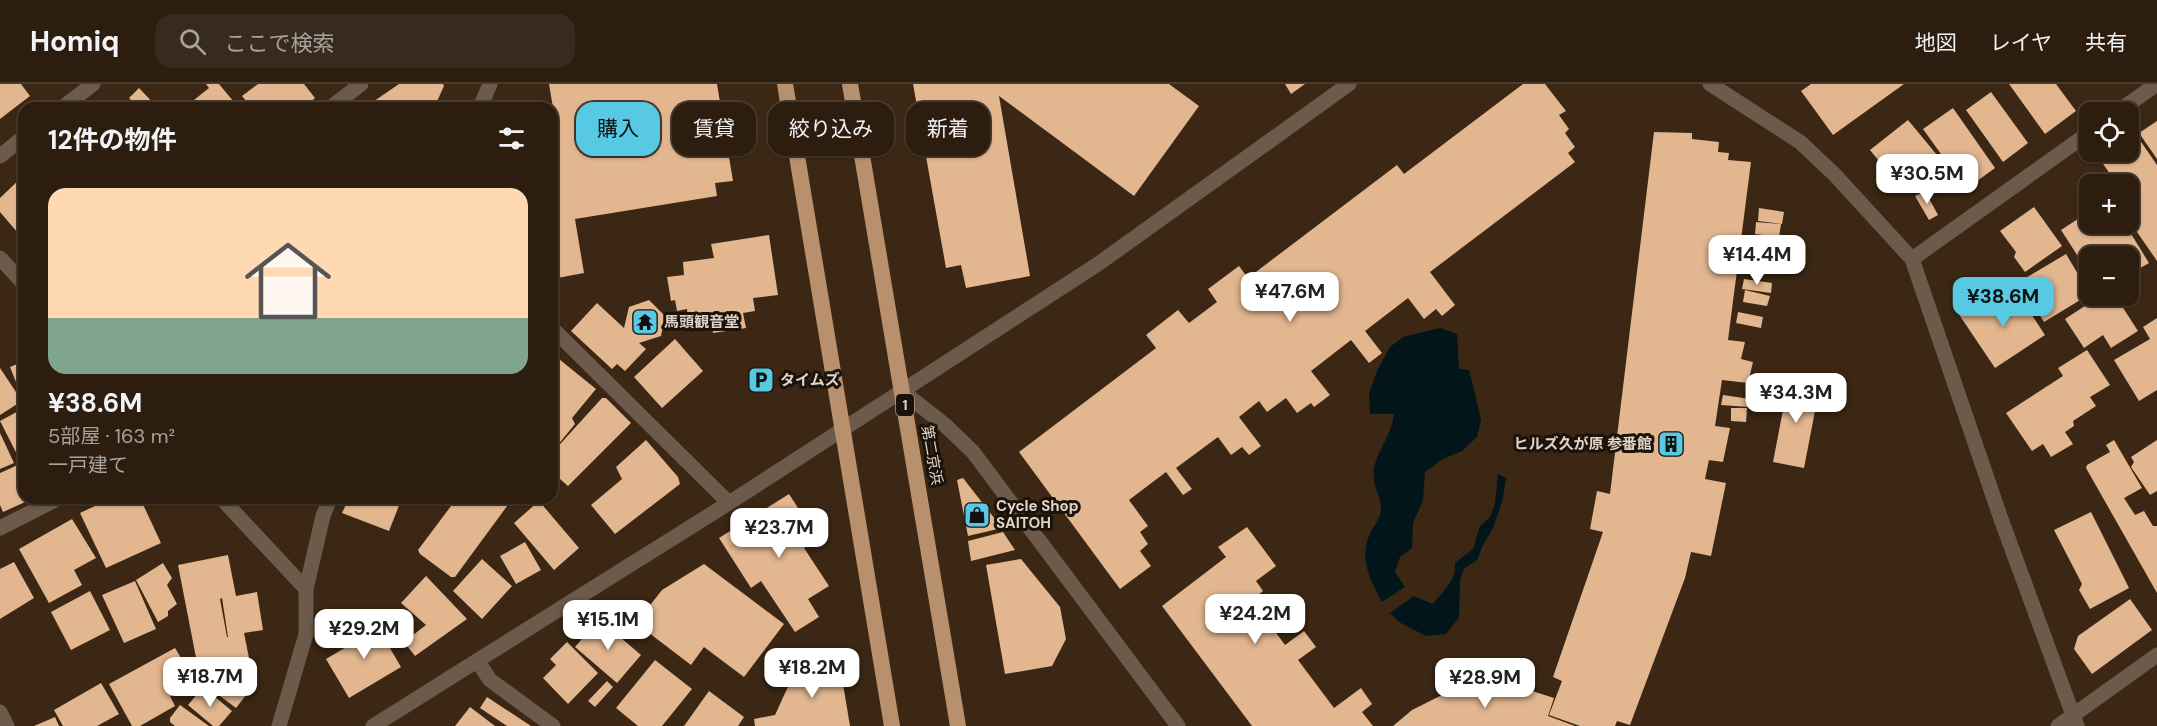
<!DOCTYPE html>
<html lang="ja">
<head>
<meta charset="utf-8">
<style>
  :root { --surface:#2c1d0f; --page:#382a1d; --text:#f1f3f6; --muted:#a6a29e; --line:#483b2f; --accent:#58c9e3 }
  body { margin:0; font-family:"DM Sans","Noto Sans JP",sans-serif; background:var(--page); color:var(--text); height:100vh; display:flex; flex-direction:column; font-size:22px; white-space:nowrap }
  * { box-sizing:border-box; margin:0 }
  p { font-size:20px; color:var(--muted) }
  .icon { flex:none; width:33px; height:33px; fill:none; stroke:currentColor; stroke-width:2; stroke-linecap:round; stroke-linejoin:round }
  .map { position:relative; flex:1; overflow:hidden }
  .drawer { position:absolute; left:18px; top:18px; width:540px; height:402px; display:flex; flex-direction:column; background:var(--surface); border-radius:18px; box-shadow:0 2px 4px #0004,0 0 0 2px var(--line) }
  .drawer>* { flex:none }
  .hud { position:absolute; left:576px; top:18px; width:570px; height:54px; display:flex; gap:12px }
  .tools { position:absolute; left:2079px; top:18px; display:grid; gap:12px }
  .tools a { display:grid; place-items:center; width:60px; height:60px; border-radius:12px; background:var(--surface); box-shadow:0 2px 4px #0004,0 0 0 2px var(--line); font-size:30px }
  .price { position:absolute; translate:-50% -51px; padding:0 14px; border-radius:12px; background:#fff; color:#222; font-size:20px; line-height:39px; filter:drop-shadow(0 2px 3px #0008) }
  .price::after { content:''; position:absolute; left:50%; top:36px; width:18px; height:14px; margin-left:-9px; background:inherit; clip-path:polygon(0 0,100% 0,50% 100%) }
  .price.current { background:var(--accent); color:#111 }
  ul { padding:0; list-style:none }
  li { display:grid; align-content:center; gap:12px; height:318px; padding:0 30px }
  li+li { border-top:2px solid var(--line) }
  li span { display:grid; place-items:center; height:186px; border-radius:18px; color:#555 }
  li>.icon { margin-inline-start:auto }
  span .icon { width:108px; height:108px; fill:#fffc; stroke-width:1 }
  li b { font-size:26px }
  h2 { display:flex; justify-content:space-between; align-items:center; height:72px; padding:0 30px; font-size:26px }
  .chip { padding:0 21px; border-radius:18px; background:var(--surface); box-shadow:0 2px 4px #0004,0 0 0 2px var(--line); font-size:21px; line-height:54px }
  .chip.current { background:var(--accent); color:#111 }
  header { display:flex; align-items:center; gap:36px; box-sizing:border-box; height:84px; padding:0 30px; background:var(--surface); border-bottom:2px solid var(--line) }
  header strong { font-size:28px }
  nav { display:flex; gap:33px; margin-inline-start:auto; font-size:21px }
  .search { width:420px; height:54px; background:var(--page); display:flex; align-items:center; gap:15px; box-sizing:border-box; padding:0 21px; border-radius:18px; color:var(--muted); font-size:22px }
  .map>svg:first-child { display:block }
  .water { fill:#01151a }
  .building { fill:#e2b68f; fill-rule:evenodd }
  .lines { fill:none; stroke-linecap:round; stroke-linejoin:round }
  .minor { stroke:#6c5b4b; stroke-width:15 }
  .tertiary { stroke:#6c5b4b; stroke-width:15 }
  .trunk { stroke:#b8906e; stroke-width:16 }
  .labels { text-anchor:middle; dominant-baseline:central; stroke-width:6; stroke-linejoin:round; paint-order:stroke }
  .shield { fill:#1b120a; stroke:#a5998e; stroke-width:1.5 }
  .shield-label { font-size:14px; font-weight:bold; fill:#e0d3c7 }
  .poi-label { font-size:15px; font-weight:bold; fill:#e0d3c7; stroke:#1b120a; text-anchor:start }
  .street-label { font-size:15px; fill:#e0d3c7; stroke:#1b120a }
</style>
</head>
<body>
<header>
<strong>Homiq</strong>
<div class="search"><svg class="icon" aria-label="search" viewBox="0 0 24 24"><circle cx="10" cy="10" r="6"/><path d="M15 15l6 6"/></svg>ここで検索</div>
<nav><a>地図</a><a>レイヤ</a><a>共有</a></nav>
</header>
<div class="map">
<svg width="2157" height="642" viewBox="0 0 2157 642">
  <rect width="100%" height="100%" fill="#3b2714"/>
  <path class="water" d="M1440 244 1457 250 1459 285 1469 286 1481 335 1477 353 1462 367 1443 375 1425 388 1423 416 1413 439 1412 464 1400 473 1395 488 1405 503 1382 518C1371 497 1359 476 1369 452 1372 445 1380 435 1381 427 1382 411 1368 398 1376 377 1382 360 1392 348 1394 330H1370L1369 309 1377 287 1390 263 1403 253Z
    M1498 390 1506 394 1502 418 1493 444 1482 463 1477 476 1464 485 1460 496 1459 534 1446 550 1426 552 1399 538 1390 529 1414 512 1433 520C1443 507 1457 496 1455 479L1473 465 1480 442 1490 433 1495 420Z"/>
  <path class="building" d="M0 0H21L30 12 0 35Z
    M206 0H219L239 24H184L209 4Z
    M258 0H304L315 14 303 24H252L242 12Z
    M399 0H443L444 2 434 24H364Z
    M549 0H717L733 97 715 99 717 112 575 135 584 189 552 195V61L559 60Z
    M913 0H1169L1199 22 1134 112 999 12 1030 192 966 204 961 181 946 184Z
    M1285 0H1305L1291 10Z
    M1523 0H1545L1566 27 1559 31 1569 45 1565 49 1575 63 1568 69 1575 78 1430 188 1455 221 1442 232 1436 225 1424 235 1408 214 1365 247 1382 269 1369 279 1351 256 1311 287 1330 311 1314 323 1311 319 1297 329 1286 314 1267 328 1259 317 1239 333 1261 362 1249 371 1242 363 1231 371 1218 353 1176 384 1192 405 1183 411 1166 388 1129 416 1148 442 1140 448 1148 460 1140 467 1151 482 1120 505 1019 368 1156 264 1146 251 1178 226 1189 239 1217 218 1208 205 1239 182 1248 194 1397 81 1404 90Z
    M1811 0H1904L1833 51 1801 7Z
    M2009 0H2056L2076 27 2045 50Z
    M139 4 158 24H138L129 14Z
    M1991 8 2028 59 2003 78 1966 26Z
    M1953 24 1995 84 1966 105 1923 45Z
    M1908 36 1937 71 1903 98 1890 81 1883 82 1870 66Z
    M2157 37V75L2139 49Z
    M1654 48 1692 49V55L1719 58 1718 68 1729 69 1728 76 1751 78 1728 256 1745 258 1741 275 1753 278 1748 299 1722 296 1715 342 1730 344 1723 378 1709 376 1705 395 1726 399 1711 472 1691 468 1685 494 1630 641 1617 637 1615 642H1580L1549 631 1562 597 1553 593 1603 448 1590 445 1597 407 1610 410Z
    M2137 52 2157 81V177L2128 135V100H2117L2101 77 2115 68H2128V58Z
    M24 91V156L0 128V114Z
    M1925 107 1938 131 1929 136 1915 112Z
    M2034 123 2062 162 2025 188 2014 173 2016 168 2000 147Z
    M1759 124 1784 128 1782 140 1758 137Z
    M2090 127V140H2125L2149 179 2128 191V172H2090V191L2061 146Z
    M1756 138 1781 140 1779 153 1755 150Z
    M769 151 778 211 753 214 755 227 743 229 746 244 713 249 711 236 688 239 687 225 677 227 675 216 671 217 667 193 684 191 683 178 714 174 711 160Z
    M1752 160 1778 164 1777 174 1750 170Z
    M2066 170 2090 210 2044 238 2019 198Z
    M1751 173 1777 177 1774 188 1749 184Z
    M1744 195 1772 199 1771 209 1742 205Z
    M2014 204 2045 251 1995 284 1958 229 1967 224 1972 232Z
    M1745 206 1770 212 1767 222 1743 218Z
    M2116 213 2138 247 2111 264 2103 251 2084 264 2065 235 2097 214 2102 222Z
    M649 216 665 232 661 252 639 259 646 265 625 287 617 280 612 285 571 247 597 219 624 244 629 223Z
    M1738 228 1763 233 1761 244 1736 239Z
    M2157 234V306L2139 317 2114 276 2150 255 2143 243Z
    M675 255 703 287 662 324 634 293Z
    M2087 266 2110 301 2090 313 2096 322 2073 337 2074 342 2065 348 2073 360 2051 373 2043 360 2032 367 2006 329 2063 292 2058 284Z
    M559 275 596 305 572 334 575 340 552 368V284Z
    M22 278 24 279V318L10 283Z
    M0 284 22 317 0 331Z
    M1789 295 1820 301 1804 384 1773 378Z
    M1723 311 1750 315 1749 323 1721 321Z
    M602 314H606L631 339 568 402 552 388V369Z
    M24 324V384L0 337Z
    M1731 324H1747L1746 338 1731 337Z
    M0 349 14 379 0 385Z
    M646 356 678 393 680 400 615 450 591 421 622 395 616 383Z
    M2114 356 2142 404 2124 414 2135 431 2144 427 2153 442H2157V509L2086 384 2087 381 2110 368 2106 361Z
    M2157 356V407L2150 411 2131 383 2134 378 2131 373Z
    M20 380 24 389V414H34L3 428 0 421V389Z
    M963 394 1002 444 968 452 957 396Z
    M789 410 818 455 804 464 829 502 808 515 819 533 795 548 761 497 751 504 719 454Z
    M112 414H121L124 421 140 414 161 459 106 484 80 429Z
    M349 414H402L389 447 342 429Z
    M457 414H513L455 493H451L420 470 418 466Z
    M539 417 579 464 554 486 514 439Z
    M2091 428 2129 504 2090 525 2079 506 2082 500 2054 446Z
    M72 435 96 474 74 486 82 501 49 519 19 465Z
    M1247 443 1276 482 1256 497 1263 507 1252 516 1285 561 1304 547 1316 563 1298 576 1334 624 1361 604 1372 620 1362 628 1373 642H1252L1162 522 1226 473 1218 463Z
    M1003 448 1015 466 971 477 968 457Z
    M525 458 541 486 516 500 500 472Z
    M228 471 236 512 257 508 263 546 244 549 250 579 199 589 178 481ZM222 514 228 553H227L220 515Z
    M482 475 512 502 482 535 453 507Z
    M1021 475 1060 523 1066 555 1052 582 1005 590 986 481Z
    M14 478 34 514 0 535V485Z
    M163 479 172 494 167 501 177 520 168 527V532L158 538 136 496Z
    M704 480 784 540 744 593 704 563 691 581 636 539 662 506Z
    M426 492 467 535 415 572 404 558 426 541 401 519Z
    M135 497 156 545 124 559 102 511Z
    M90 507 110 546 71 566 51 528Z
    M2130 515 2152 546 2092 590 2074 565 2078 552Z
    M373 535 401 583 349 614 326 575 360 555 355 545Z
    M599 535 641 571 617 599 575 563Z
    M567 558 598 589 568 620 543 594 556 581 550 575Z
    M175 564 196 598 170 612 175 622 140 642H132L109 600Z
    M655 576 692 605 662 642H638L616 624Z
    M839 576 850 642H755L754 635 775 631 797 583Z
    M222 585 250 606 236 624 208 603Z
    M607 597 613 603 595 623 588 617Z
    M101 599 119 630 97 642H63L54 626Z
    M1496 602 1526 605 1554 614 1548 632 1575 642H1393L1412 626 1440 612 1467 604Z
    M203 603 232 627 219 642H213L188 621Z
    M709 607 744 633 738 642H684Z
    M487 613 531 642H507L480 624Z
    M180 621 209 642H175L170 638V634Z
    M470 623 495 642H455Z
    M55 633 59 642H34Z"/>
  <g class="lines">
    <path class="minor" d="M1710 0 1800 58 1835 91 1912 175 2001 435 2077 642
      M330 24 361 0
      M480 24 490 0
      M2117 28 2157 0
      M1912 175 2090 48
      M552 244 729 419
      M903 308 945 341 973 368 1178 642
      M0 444 59 414
      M478 578 490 596 553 642
      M0 628 7 642
      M279 642 306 550V505L323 432 330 414
      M2058 642 2157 571"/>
    <path class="tertiary" d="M62 24 93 0
      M0 72 24 53
      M0 174 24 200
      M221 414 306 505
      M373 642 729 419 1098 180 1349 0"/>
    <path class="trunk" d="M785 0 892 642
      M850 0 958 642"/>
  </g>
  <defs>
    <g id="temple-square" transform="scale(1.35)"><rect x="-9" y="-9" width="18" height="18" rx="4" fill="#58c9e3" stroke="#1b120a"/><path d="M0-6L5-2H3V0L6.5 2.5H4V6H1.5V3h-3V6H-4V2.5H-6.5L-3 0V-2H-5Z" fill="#111"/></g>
    <g id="parking-square" transform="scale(1.35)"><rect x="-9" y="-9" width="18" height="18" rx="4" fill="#58c9e3" stroke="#1b120a"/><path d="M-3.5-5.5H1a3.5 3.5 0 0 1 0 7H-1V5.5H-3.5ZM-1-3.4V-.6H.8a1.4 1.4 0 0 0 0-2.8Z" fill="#111"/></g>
    <g id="building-square" transform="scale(1.35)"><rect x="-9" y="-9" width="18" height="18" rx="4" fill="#58c9e3" stroke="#1b120a"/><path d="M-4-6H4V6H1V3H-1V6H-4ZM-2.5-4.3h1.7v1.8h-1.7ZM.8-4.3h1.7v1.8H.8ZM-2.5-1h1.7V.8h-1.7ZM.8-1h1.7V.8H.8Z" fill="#111"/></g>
    <g id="shop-square" transform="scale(1.35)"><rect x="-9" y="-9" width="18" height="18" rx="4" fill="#58c9e3" stroke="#1b120a"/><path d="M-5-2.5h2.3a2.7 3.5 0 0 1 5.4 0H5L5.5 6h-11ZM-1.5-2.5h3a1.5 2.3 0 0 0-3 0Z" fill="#111"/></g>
  </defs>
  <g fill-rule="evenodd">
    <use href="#temple-square" x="645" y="238"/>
    <use href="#parking-square" x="761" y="296"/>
    <use href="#building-square" x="1671" y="360"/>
    <use href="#shop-square" x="977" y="431"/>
  </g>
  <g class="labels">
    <rect class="shield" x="896" y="310" width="18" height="22" rx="4.5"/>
    <g class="shield-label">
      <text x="905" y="321">1</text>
    </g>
    <g class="poi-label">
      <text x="664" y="238">馬頭観音堂</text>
      <text x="780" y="296">タイムズ</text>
      <text x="1652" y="360" text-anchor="end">ヒルズ久が原 参番館</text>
      <text x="996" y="422">Cycle Shop<tspan x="996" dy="17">SAITOH</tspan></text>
    </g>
    <g class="street-label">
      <text transform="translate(932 371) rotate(80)">第二京浜</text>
    </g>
  </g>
</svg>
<div class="tools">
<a><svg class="icon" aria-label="locate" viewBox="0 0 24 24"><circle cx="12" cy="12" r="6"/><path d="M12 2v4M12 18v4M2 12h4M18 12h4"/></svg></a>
<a>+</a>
<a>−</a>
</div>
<b class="price" style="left:1927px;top:121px">¥30.5M</b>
<b class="price" style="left:1757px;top:202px">¥14.4M</b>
<b class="price" style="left:1290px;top:239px">¥47.6M</b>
<b class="price current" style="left:2003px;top:244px">¥38.6M</b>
<b class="price" style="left:1796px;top:340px">¥34.3M</b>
<b class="price" style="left:779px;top:475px">¥23.7M</b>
<b class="price" style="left:1255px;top:561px">¥24.2M</b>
<b class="price" style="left:608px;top:567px">¥15.1M</b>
<b class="price" style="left:364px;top:576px">¥29.2M</b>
<b class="price" style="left:812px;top:615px">¥18.2M</b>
<b class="price" style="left:210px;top:624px">¥18.7M</b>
<b class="price" style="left:1485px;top:625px">¥28.9M</b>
<div class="hud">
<a class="chip current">購入</a>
<a class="chip">賃貸</a>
<a class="chip">絞り込み</a>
<a class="chip">新着</a>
</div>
<section class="drawer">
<h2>12件の物件<svg class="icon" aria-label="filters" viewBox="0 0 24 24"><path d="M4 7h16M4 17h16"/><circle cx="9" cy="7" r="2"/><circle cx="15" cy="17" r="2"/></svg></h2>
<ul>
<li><span style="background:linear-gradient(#ffd9b3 70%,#7fa58c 0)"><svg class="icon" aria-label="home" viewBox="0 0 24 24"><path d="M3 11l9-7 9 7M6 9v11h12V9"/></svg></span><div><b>¥38.6M</b><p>5部屋 · 163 m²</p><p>一戸建て</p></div></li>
</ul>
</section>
</div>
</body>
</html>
